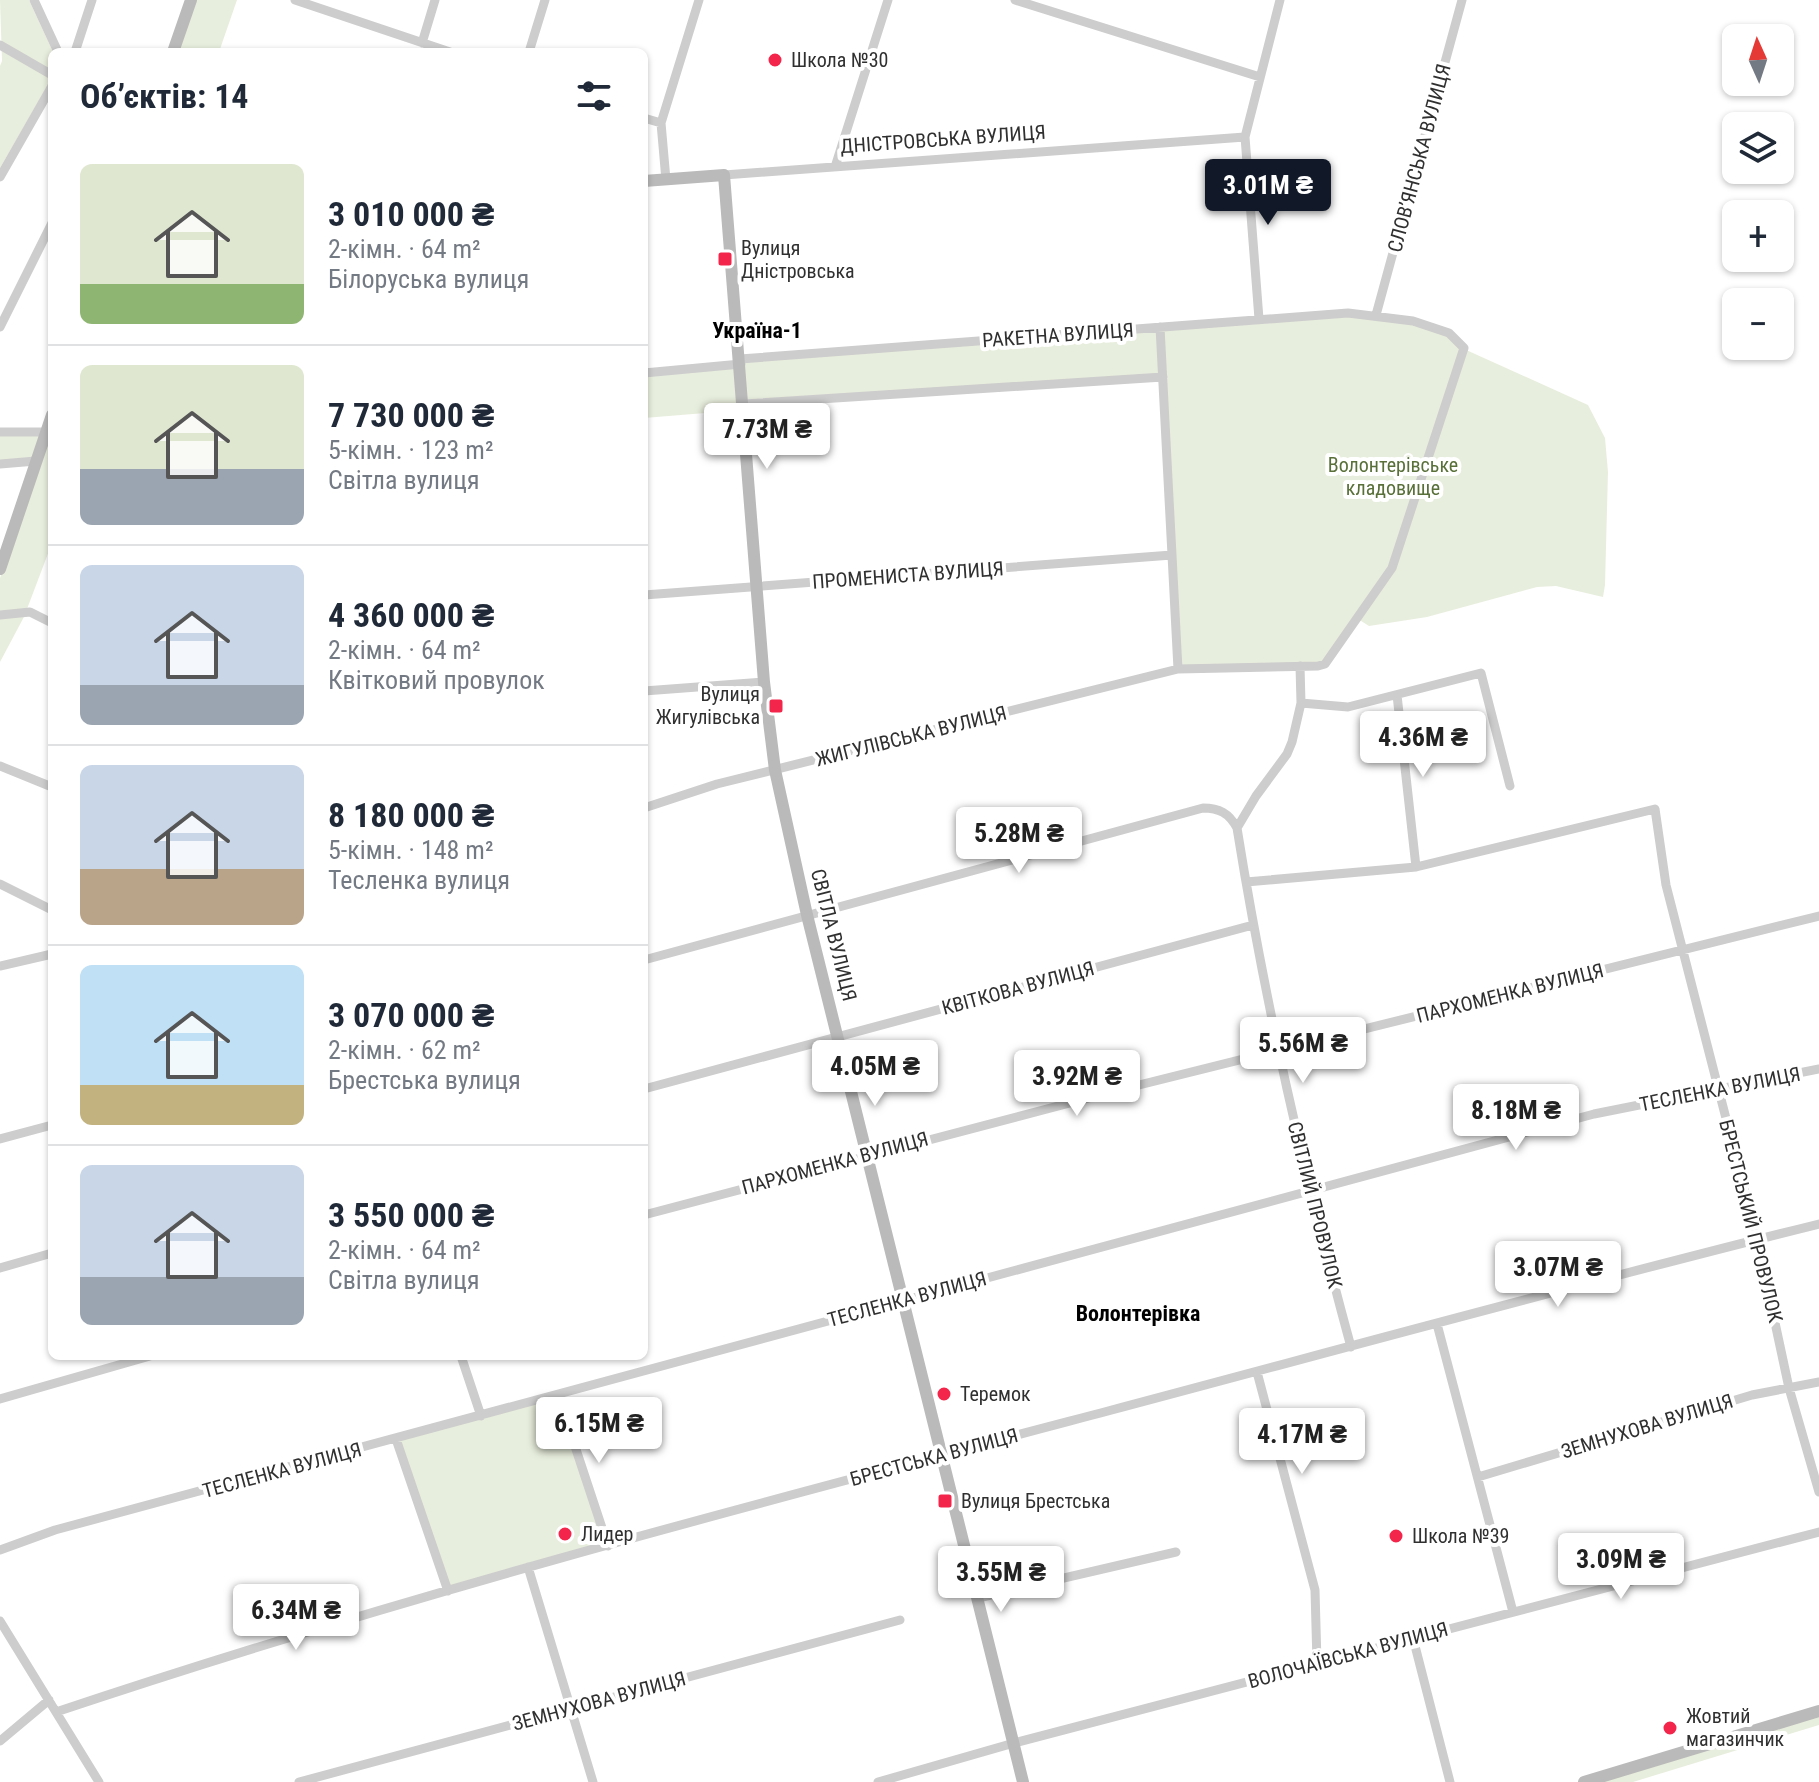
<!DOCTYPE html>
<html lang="uk">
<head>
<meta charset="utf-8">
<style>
  :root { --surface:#fff; --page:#f2f2f3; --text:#1f2937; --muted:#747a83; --line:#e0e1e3; --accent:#111827 }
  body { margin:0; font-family:"Roboto Condensed",sans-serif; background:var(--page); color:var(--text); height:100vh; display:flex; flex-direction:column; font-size:30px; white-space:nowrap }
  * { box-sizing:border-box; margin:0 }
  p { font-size:26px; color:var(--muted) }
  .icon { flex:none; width:44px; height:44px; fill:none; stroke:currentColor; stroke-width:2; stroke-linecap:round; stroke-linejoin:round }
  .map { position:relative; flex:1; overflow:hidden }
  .sheet { position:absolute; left:48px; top:48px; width:600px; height:1312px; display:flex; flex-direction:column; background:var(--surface); border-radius:12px; box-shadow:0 2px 6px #0004 }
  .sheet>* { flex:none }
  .needle { width:52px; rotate:357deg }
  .fabs { position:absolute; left:1722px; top:24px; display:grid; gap:16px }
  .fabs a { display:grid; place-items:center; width:72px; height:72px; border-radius:12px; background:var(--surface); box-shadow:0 2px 6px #0004; font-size:40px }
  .price { position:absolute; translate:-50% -68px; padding:0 18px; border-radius:8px; background:#fff; color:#222; font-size:26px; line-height:52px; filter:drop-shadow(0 2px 4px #0008) }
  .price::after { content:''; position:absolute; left:50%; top:48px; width:24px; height:18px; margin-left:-12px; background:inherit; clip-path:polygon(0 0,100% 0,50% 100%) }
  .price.selected { background:var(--accent); color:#fff }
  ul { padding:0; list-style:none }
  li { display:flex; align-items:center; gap:24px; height:200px; padding:0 32px }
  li+li { border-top:2px solid var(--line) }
  li span { display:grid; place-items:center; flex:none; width:224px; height:160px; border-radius:12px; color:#555 }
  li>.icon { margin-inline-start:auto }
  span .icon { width:96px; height:96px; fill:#fffc; stroke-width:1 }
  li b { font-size:34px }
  h2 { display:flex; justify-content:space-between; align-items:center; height:96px; padding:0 32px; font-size:34px }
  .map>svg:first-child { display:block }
  .green { fill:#e8eedd }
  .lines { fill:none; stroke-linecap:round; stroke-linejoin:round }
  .street { stroke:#cdcdcd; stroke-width:9 }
  .secondary { stroke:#bababa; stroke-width:12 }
  .poi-dot { fill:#f4254a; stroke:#fff; stroke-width:3 }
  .labels { text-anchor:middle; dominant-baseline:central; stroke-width:8; stroke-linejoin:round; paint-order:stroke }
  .poi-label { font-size:20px; fill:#303030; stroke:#fff; text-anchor:start }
  .street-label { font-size:20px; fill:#303030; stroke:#fff }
  .park-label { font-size:20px; fill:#597039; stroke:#fff }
  .neighbourhood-label { font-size:22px; font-weight:bold; fill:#000; stroke:#fff }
</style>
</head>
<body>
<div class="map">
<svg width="1819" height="1782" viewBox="0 0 1819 1782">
  <rect width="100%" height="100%" fill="#fff"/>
  <path class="green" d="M0 0H29L53 52 52 78 0 168V66L2 61Z
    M193 0H237L219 52H175Z
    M1376 315 1449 333 1464 349 1588 405 1605 438 1608 472 1605 585 1603 597 1556 586 1537 587 1427 617 1369 626 1358 619 1325 664 1178 669 1162 374 741 400 742 410 644 418V376L743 362Z
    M52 421V543L27 609 0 613V578L40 459 0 461V436L47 435Z
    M25 615 0 662V618Z
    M557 1398 605 1544 449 1588 398 1441Z
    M1819 1711V1725L1633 1782H1584Z"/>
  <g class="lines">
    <path class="street" d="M34 0 58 52
      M295 0 450 52
      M1015 0 1260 77
      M422 43 435 0
      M0 45 52 75
      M75 52 92 0
      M529 52 545 0
      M644 118 661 123
      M835 167 888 0
      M724 175 1245 137
      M0 177 52 86
      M666 180 661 123 699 0
      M1376 315 1462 0
      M1259 319 1245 137 1280 0
      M0 327 52 223
      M1160 327 1178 669
      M644 373 741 364
      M744 404 1163 377
      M0 432H46
      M0 464 36 461
      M644 595 1172 555
      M0 615 30 612 52 623
      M644 691 764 682
      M1397 695 1416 867
      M1301 703 1348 707 1481 673 1510 786
      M0 766 52 787
      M644 808 717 784 1178 669 1318 666 1325 664 1392 568 1464 348 1449 333 1413 321 1348 313 740 359
      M1237 828 1256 796 1287 754 1292 742 1301 703 1300 666
      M1246 882 1416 867 1655 809 1666 885 1757 1239 1789 1388 1819 1492
      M0 884 52 910
      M644 960 1203 808C1219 808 1229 813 1237 828 1265 1003 1304 1175 1351 1347
      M0 966 52 954
      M644 1089 1253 925
      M0 1139 52 1125
      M644 1215 1119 1090 1819 916
      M0 1268 52 1253
      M1437 1324 1513 1612
      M461 1356 481 1416
      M1257 1372 1315 1590 1317 1663
      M558 1395 608 1546
      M0 1399 150 1356
      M396 1439 448 1591
      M1478 1477 1752 1395 1819 1382
      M0 1550 55 1530 1594 1114 1819 1069
      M528 1567 593 1782
      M978 1598 1176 1552
      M0 1621 99 1782
      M1413 1638 1450 1782
      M56 1712C402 1596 755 1504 1108 1411 1345 1348 1581 1283 1819 1224
      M0 1741 49 1700
      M299 1782 900 1620
      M878 1782 1014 1743 1819 1532"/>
    <path class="secondary" d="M173 52 191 0
      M644 181 724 175 764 682 775 770 807 915 1023 1782
      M0 569 52 415
      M1584 1782 1819 1711"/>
  </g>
  <g class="poi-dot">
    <circle cx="775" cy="60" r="8"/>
    <rect x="717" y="251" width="16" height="16" rx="4"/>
    <rect x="768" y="698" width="16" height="16" rx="4"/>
    <circle cx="944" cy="1394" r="8"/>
    <rect x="937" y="1493" width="16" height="16" rx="4"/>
    <circle cx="565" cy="1534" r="8"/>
    <circle cx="1396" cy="1536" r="8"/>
    <circle cx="1670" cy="1728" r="8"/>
  </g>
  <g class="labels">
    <g class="poi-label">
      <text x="791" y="60">Школа №30</text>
      <text x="741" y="248">Вулиця<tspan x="741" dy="23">Дністровська</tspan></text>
      <text x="760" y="694" text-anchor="end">Вулиця<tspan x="760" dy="23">Жигулівська</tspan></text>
      <text x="960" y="1394">Теремок</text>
      <text x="961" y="1501">Вулиця Брестська</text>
      <text x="581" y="1534">Лидер</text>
      <text x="1412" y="1536">Школа №39</text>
      <text x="1686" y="1716">Жовтий<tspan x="1686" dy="23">магазинчик</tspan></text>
    </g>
    <g class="street-label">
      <text transform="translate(943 139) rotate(-4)">ДНІСТРОВСЬКА ВУЛИЦЯ</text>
      <text transform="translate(1419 158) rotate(-75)">СЛОВ’ЯНСЬКА ВУЛИЦЯ</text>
      <text transform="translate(1058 335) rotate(-4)">РАКЕТНА ВУЛИЦЯ</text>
      <text transform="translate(908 575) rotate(-4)">ПРОМЕНИСТА ВУЛИЦЯ</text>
      <text transform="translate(911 736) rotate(-14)">ЖИГУЛІВСЬКА ВУЛИЦЯ</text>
      <text transform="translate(834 935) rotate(76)">СВІТЛА ВУЛИЦЯ</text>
      <text transform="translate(1018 988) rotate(-15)">КВІТКОВА ВУЛИЦЯ</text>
      <text transform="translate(1510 993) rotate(-14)">ПАРХОМЕНКА ВУЛИЦЯ</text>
      <text transform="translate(1720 1089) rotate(-11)">ТЕСЛЕНКА ВУЛИЦЯ</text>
      <text transform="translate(835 1163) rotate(-15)">ПАРХОМЕНКА ВУЛИЦЯ</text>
      <text transform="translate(1315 1205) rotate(76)">СВІТЛИЙ ПРОВУЛОК</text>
      <text transform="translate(1751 1221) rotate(76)">БРЕСТСЬКИЙ ПРОВУЛОК</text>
      <text transform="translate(907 1299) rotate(-15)">ТЕСЛЕНКА ВУЛИЦЯ</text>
      <text transform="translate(1647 1426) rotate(-17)">ЗЕМНУХОВА ВУЛИЦЯ</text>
      <text transform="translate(934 1457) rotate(-15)">БРЕСТСЬКА ВУЛИЦЯ</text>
      <text transform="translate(282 1470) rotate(-15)">ТЕСЛЕНКА ВУЛИЦЯ</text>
      <text transform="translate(1348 1655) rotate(-15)">ВОЛОЧАЇВСЬКА ВУЛИЦЯ</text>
      <text transform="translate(599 1701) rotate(-15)">ЗЕМНУХОВА ВУЛИЦЯ</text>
    </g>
    <g class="park-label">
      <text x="1393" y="465">Волонтерівське<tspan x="1393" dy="23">кладовище</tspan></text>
    </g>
    <g class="neighbourhood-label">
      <text x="757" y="330">Україна-1</text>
      <text x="1138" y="1313">Волонтерівка</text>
    </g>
  </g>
</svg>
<div class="fabs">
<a><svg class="needle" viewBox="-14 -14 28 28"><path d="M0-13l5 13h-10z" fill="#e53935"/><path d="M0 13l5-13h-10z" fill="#747a83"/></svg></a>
<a><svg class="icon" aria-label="layers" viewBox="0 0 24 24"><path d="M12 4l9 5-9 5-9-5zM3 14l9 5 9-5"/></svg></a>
<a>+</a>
<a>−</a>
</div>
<b class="price selected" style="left:1268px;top:227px">3.01M ₴</b>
<b class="price" style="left:767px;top:471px">7.73M ₴</b>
<b class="price" style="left:1423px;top:779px">4.36M ₴</b>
<b class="price" style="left:1019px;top:875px">5.28M ₴</b>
<b class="price" style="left:1303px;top:1085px">5.56M ₴</b>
<b class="price" style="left:875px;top:1108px">4.05M ₴</b>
<b class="price" style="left:1077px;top:1118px">3.92M ₴</b>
<b class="price" style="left:1516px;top:1152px">8.18M ₴</b>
<b class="price" style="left:1558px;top:1309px">3.07M ₴</b>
<b class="price" style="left:599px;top:1465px">6.15M ₴</b>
<b class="price" style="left:1302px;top:1476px">4.17M ₴</b>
<b class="price" style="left:1621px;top:1601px">3.09M ₴</b>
<b class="price" style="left:1001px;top:1614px">3.55M ₴</b>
<b class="price" style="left:296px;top:1652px">6.34M ₴</b>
<section class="sheet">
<h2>Об’єктів: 14<svg class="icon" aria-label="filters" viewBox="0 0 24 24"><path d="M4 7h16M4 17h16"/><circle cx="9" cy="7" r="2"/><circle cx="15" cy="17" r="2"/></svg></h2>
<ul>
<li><span style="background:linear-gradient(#dfe7d0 75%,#8fb573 0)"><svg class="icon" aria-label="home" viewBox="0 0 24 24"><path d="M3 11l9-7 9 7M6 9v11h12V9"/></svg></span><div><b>3 010 000 ₴</b><p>2-кімн. · 64 m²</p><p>Білоруська вулиця</p></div></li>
<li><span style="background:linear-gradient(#dfe7d0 65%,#9aa5b1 0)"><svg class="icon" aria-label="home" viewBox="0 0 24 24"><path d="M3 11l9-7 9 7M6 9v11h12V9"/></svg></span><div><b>7 730 000 ₴</b><p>5-кімн. · 123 m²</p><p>Світла вулиця</p></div></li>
<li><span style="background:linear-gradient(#c9d6e8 75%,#9aa5b1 0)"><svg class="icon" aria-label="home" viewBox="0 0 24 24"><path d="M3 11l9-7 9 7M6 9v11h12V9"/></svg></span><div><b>4 360 000 ₴</b><p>2-кімн. · 64 m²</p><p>Квітковий провулок</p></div></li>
<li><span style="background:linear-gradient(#c9d6e8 65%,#b9a48a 0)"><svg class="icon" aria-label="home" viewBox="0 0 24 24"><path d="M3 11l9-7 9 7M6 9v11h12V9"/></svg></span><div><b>8 180 000 ₴</b><p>5-кімн. · 148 m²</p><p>Тесленка вулиця</p></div></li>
<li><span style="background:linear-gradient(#bfe0f5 75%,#c2b280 0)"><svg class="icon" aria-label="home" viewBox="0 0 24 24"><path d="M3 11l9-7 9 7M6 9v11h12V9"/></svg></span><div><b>3 070 000 ₴</b><p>2-кімн. · 62 m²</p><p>Брестська вулиця</p></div></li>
<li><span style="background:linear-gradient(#c9d6e8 70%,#9aa5b1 0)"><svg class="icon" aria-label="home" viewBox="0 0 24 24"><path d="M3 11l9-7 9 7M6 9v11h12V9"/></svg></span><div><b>3 550 000 ₴</b><p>2-кімн. · 64 m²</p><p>Світла вулиця</p></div></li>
</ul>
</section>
</div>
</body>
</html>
